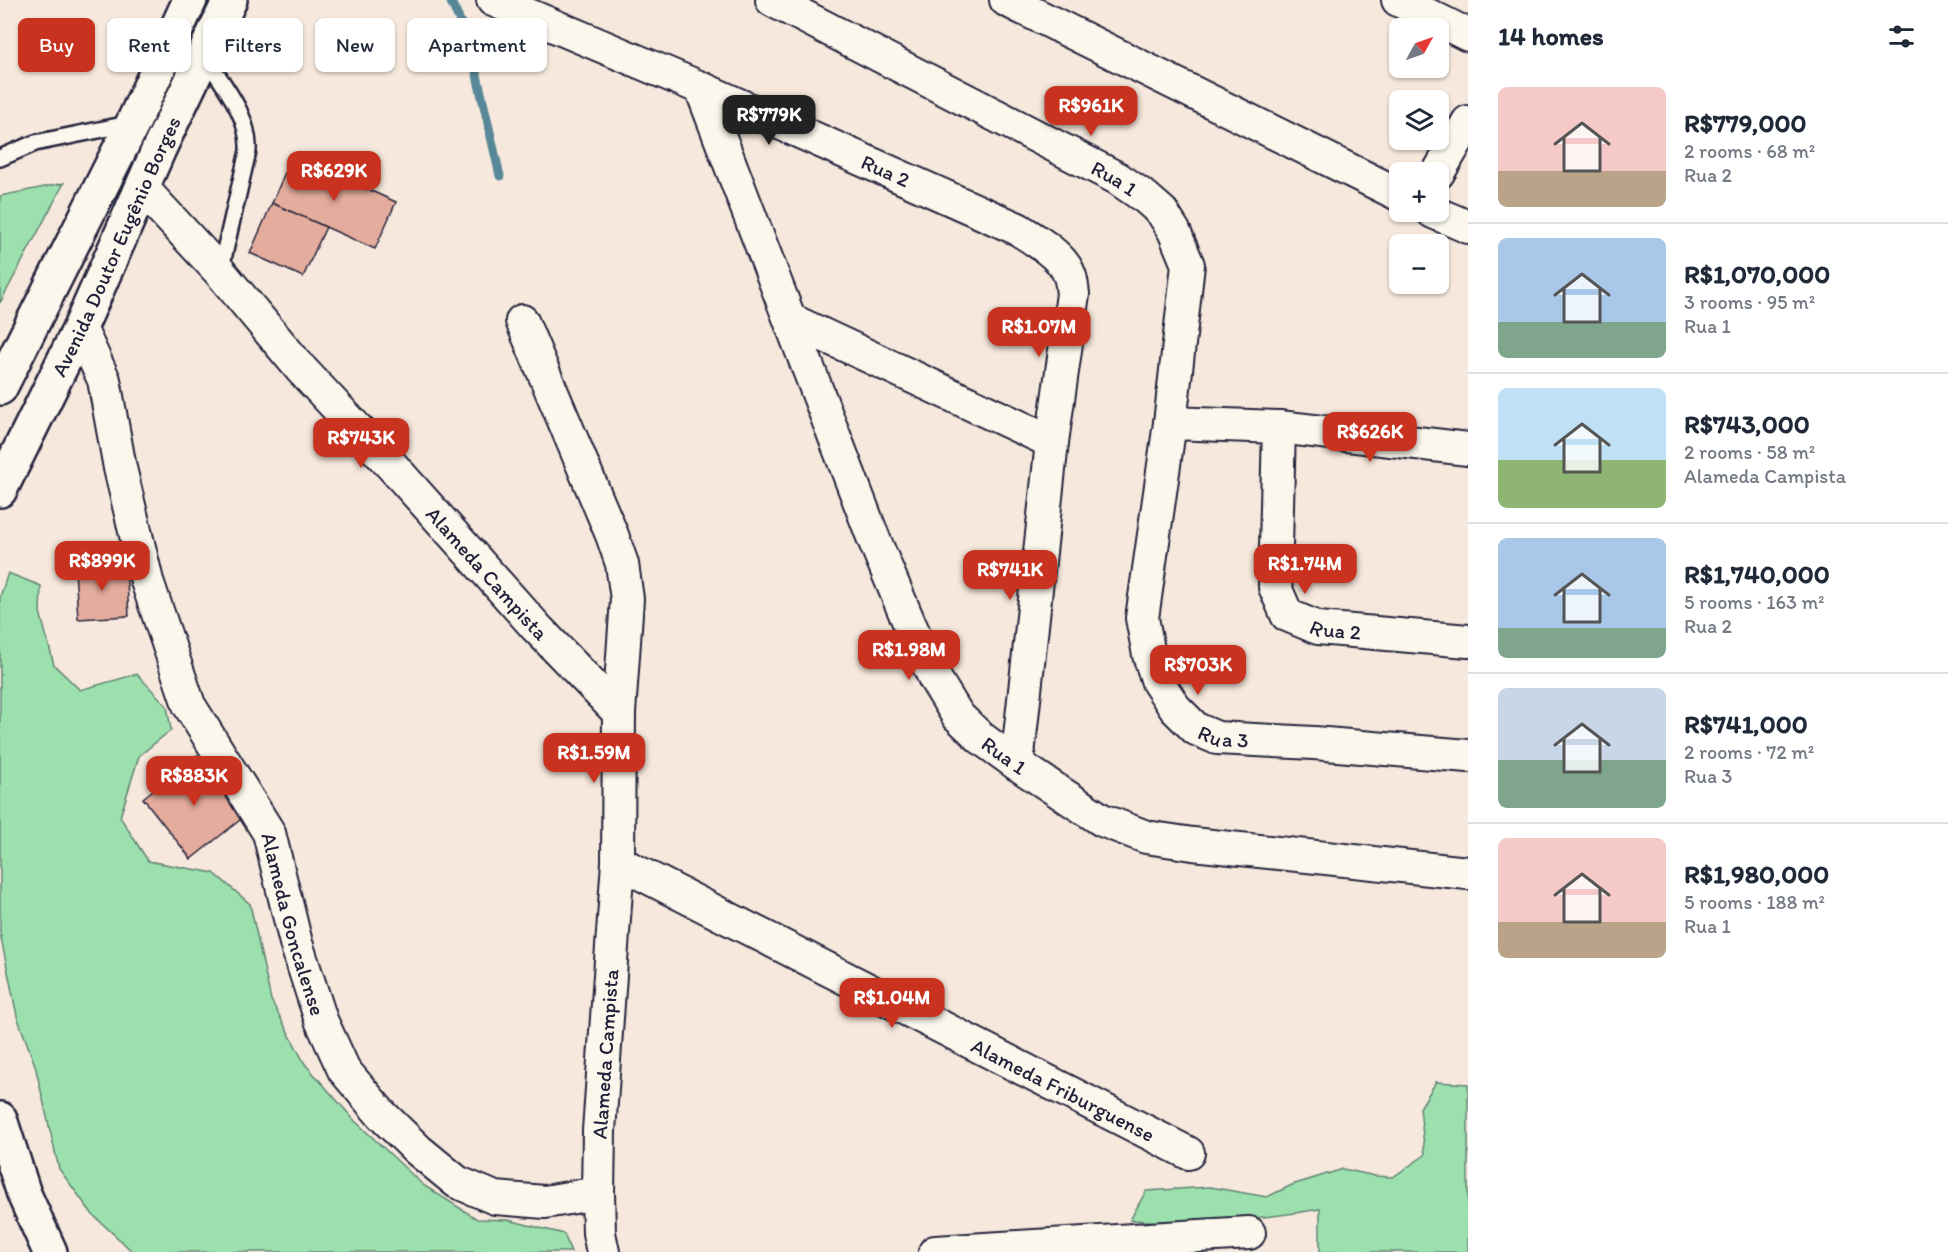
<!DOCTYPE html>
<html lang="en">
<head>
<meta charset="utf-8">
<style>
  :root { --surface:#fff; --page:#f2f2f3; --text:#1f2937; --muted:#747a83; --line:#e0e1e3; --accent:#c8321e }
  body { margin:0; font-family:Itim,sans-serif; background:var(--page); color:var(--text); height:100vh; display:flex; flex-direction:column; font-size:22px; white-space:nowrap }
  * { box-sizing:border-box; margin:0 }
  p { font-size:20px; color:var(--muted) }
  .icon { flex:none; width:33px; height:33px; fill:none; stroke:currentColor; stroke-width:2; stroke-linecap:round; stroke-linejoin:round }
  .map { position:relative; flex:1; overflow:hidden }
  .drawer { display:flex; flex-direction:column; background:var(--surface); width:480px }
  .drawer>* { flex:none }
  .banner { position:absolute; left:18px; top:18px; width:570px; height:54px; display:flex; gap:12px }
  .needle { width:39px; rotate:50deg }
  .fabs { position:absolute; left:1389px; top:18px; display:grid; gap:12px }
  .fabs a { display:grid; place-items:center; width:60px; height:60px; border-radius:9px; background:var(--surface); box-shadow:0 2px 4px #0004; font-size:30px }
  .price { position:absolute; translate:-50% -51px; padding:0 14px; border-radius:12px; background:var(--accent); color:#fff; font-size:20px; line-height:39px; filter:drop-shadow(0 2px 3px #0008) }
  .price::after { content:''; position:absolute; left:50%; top:36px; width:18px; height:14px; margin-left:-9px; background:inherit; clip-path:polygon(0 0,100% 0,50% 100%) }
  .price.selected { background:#222; color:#fff }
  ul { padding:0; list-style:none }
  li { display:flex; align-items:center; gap:18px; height:150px; padding:0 30px }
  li+li { border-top:2px solid var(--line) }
  li span { display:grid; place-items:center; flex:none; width:168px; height:120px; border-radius:9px; color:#555 }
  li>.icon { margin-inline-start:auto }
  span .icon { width:72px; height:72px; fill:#fffc; stroke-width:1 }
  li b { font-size:26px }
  h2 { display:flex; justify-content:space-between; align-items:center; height:72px; padding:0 30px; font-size:26px }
  .tag { padding:0 21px; border-radius:9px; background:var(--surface); box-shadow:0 2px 4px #0004; font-size:21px; line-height:54px }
  .tag.selected { background:var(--accent); color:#fff }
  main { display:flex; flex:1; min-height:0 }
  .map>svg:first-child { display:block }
  .green { fill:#9ce1ad; stroke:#5f8274; stroke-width:1.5 }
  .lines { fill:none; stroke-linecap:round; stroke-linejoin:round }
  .stream { stroke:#588898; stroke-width:9 }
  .building { fill:#e4ac9c; stroke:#22223b; stroke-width:1.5 }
  .lane-casing { stroke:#22223b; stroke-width:20 }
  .street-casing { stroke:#22223b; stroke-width:36 }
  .secondary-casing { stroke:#22223b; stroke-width:38 }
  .highway-casing { stroke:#22223b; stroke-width:38 }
  .lane { stroke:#fbf7ec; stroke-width:15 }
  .street { stroke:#fbf7ec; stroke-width:32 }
  .secondary { stroke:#fbf7ec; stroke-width:33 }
  .highway { stroke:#fbf7ec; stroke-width:33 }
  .labels { text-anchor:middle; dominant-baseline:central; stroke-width:4.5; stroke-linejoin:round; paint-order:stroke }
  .street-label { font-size:21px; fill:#22223b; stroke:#fbf7ec }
</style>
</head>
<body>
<main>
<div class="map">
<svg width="1468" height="1252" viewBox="0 0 1468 1252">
  <rect width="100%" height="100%" fill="#f6e8dc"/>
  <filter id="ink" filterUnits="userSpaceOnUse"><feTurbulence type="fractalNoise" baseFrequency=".0167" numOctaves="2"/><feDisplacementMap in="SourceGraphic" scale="12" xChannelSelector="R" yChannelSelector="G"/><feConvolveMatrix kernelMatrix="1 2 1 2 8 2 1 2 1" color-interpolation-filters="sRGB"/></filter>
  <g filter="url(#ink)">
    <path class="green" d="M64 183 0 303V196Z
      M8 573 41 586 40 612 54 665 80 690 137 674 167 706 171 730 139 756 120 817 148 861 214 873 250 904 271 1000 305 1064 355 1121 423 1185 477 1219 508 1220 564 1234 571 1252H133L93 1215 59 1169 35 1065 17 1016 0 933V597Z
      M1436 1082 1468 1084V1252H1320V1209C1257 1220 1193 1225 1130 1220L1146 1191 1210 1187 1267 1197 1292 1185 1343 1169 1375 1176 1393 1177 1425 1155 1420 1108Z"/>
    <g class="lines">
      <path class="stream" d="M450 0 469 40 500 176"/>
    </g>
    <path class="building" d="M292 156 396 202 375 249 272 203Z
      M272 203 326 227 303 277 250 253Z
      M126 565 129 616 78 619 75 568Z
      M197 755 245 816 191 859 143 798Z"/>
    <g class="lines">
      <g class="lane-casing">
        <path id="lane" d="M204 55C222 84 250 115 248 151L220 272
          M0 158 35 143 133 123"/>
      </g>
      <g class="street-casing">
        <g id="street">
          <path id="s1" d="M493 0 701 88 1018 229C1034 239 1063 256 1069 274 1072 280 1072 288 1073 294L1052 442 1017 764"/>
          <path id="s2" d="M772 0 1117 178 1146 198 1162 212 1174 231 1188 265 1170 423 1142 618 1149 655 1158 682 1175 708 1196 729 1217 738 1314 743 1468 756"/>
          <path d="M1006 0 1400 195"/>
          <path d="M1398 0 1468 35"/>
          <path id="s3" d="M701 88 873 537 910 625 934 677 958 716 981 738 1017 764 1102 820 1146 837 1193 844 1468 873"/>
          <path d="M1438 173 1468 122"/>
          <path id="s4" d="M143 189 220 272 301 369 393 467 536 627 619 713"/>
          <path d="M1433 212 1468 227"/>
          <path d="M791 320 1052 442"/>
          <path d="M522 321 612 535 622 564 627 599 619 713 618 862 599 1131 598 1193 599 1233 603 1252"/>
          <path id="s5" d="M80 328 104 380 120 468 147 581 189 705 269 833 296 943 321 1020 344 1070 382 1115 418 1150 457 1182 495 1198 545 1202 598 1193"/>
          <path d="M1170 423 1279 427 1468 449"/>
          <path id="s6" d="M1279 427 1275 587 1287 615 1318 628 1468 641"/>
          <path id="s7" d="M618 862 1188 1153"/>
          <path d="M935 1252 1249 1233"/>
        </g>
      </g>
      <g class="secondary-casing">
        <path id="secondary" d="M0 1119 24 1194 50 1252"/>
      </g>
      <g class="highway-casing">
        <g id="highway">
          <path d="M0 388 133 123 190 0"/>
          <path id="s8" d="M0 490 80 328 159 149 230 0"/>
        </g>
      </g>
      <use href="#lane" class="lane"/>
      <use href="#street" class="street"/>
      <use href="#secondary" class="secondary"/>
      <use href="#highway" class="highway"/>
    </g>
  </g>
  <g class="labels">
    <g class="street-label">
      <text stroke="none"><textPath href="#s1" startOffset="428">Rua 2</textPath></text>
      <text stroke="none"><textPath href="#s2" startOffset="386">Rua 1</textPath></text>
      <text stroke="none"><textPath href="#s8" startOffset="270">Avenida Doutor Eugênio Borges</textPath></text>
      <text stroke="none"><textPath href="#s4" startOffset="516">Alameda Campista</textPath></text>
      <text stroke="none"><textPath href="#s6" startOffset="242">Rua 2</textPath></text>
      <text stroke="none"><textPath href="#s2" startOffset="1016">Rua 3</textPath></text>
      <text stroke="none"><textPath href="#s3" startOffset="740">Rua 1</textPath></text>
      <text stroke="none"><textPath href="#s5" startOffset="639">Alameda Goncalense</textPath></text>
      <text transform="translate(605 1054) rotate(-86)">Alameda Campista</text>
      <text stroke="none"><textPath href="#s7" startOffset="500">Alameda Friburguense</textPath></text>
    </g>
  </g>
</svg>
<div class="fabs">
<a><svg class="needle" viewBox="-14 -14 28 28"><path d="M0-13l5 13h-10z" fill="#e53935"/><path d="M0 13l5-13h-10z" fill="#747a83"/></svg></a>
<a><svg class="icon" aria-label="layers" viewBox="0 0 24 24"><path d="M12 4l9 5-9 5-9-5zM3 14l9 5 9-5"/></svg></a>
<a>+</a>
<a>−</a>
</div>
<b class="price" style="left:1091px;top:137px">R$961K</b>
<b class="price selected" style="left:769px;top:146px">R$779K</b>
<b class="price" style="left:334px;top:202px">R$629K</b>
<b class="price" style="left:1039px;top:358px">R$1.07M</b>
<b class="price" style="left:1370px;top:463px">R$626K</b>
<b class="price" style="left:361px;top:469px">R$743K</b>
<b class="price" style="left:102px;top:592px">R$899K</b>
<b class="price" style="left:1305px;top:595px">R$1.74M</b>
<b class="price" style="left:1010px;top:601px">R$741K</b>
<b class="price" style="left:909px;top:681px">R$1.98M</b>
<b class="price" style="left:1198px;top:696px">R$703K</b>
<b class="price" style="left:594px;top:784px">R$1.59M</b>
<b class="price" style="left:194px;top:807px">R$883K</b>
<b class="price" style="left:892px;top:1029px">R$1.04M</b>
<div class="banner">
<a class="tag selected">Buy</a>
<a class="tag">Rent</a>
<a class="tag">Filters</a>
<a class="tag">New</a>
<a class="tag">Apartment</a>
</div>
</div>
<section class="drawer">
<h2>14 homes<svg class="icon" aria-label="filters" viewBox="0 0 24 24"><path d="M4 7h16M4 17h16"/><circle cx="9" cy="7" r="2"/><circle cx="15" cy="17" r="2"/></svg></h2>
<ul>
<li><span style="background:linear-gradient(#f6c9c9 70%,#b9a48a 0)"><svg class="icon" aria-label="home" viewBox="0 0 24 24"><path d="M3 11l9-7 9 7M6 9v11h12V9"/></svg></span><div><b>R$779,000</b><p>2 rooms · 68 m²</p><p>Rua 2</p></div></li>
<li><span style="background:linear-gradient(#a9c7e8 70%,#7fa58c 0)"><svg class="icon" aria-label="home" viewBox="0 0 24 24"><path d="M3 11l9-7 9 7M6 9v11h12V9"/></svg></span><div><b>R$1,070,000</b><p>3 rooms · 95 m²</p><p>Rua 1</p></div></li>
<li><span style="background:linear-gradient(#bfe0f5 60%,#8fb573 0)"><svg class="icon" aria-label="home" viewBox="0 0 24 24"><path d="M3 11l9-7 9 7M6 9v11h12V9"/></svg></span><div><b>R$743,000</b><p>2 rooms · 58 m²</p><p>Alameda Campista</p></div></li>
<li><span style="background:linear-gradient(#a9c7e8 75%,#7fa58c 0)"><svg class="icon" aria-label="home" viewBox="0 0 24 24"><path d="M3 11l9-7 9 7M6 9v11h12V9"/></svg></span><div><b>R$1,740,000</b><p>5 rooms · 163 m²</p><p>Rua 2</p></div></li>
<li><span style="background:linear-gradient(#c9d6e8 60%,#7fa58c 0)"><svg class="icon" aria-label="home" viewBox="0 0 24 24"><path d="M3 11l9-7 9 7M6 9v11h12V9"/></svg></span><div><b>R$741,000</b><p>2 rooms · 72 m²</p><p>Rua 3</p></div></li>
<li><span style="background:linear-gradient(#f6c9c9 70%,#b9a48a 0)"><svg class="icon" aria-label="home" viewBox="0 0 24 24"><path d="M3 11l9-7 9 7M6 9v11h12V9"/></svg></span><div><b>R$1,980,000</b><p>5 rooms · 188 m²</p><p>Rua 1</p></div></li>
</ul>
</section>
</main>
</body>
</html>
